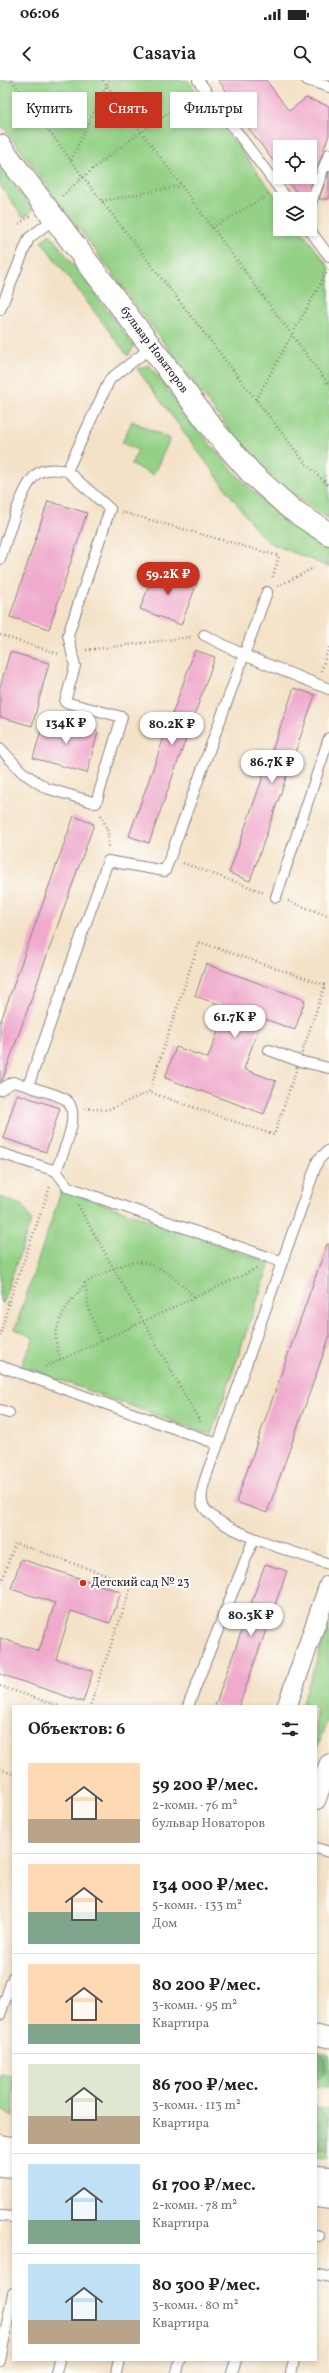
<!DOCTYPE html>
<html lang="ru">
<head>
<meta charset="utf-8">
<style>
  :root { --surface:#fff; --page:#f2f2f2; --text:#222; --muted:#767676; --line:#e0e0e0; --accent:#c8321e }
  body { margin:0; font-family:Vollkorn,serif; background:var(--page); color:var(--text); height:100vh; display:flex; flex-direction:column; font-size:15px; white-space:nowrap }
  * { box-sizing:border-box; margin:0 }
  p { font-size:13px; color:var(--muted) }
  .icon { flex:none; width:22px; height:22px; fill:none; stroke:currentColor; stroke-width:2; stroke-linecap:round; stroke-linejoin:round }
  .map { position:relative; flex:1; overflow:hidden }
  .sheet { position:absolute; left:12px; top:1625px; width:305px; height:656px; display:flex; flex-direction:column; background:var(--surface); border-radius:0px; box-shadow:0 2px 6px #0003 }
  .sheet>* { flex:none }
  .banner { position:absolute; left:12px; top:12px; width:305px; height:36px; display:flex; gap:8px }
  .buttons { position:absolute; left:273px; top:60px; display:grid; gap:8px }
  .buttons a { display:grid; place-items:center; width:44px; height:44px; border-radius:0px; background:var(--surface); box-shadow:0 2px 6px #0003; font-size:20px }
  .price { position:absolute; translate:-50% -34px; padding:0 9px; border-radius:14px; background:#fff; color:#222; font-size:13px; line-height:26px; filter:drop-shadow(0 1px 2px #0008) }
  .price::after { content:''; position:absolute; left:50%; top:24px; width:12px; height:9px; margin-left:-6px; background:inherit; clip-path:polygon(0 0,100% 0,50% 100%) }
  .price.on { background:var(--accent); color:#fff }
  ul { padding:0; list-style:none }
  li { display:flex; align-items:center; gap:12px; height:100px; padding:0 16px }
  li+li { border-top:1px solid var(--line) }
  li span { display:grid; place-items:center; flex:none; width:112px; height:80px; border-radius:0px; color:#555 }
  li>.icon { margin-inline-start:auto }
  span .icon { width:48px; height:48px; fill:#fffc; stroke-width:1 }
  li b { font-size:17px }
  h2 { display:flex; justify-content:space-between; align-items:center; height:48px; padding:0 16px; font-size:17px }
  .chip { padding:0 14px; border-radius:0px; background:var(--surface); box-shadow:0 2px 6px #0003; font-size:14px; line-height:36px }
  .chip.on { background:var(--accent); color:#fff }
  .status { display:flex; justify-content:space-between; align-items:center; height:28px; padding:0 20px; background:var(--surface); direction:ltr }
  .status svg { height:11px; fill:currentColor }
  header { display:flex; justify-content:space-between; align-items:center; height:52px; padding:0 16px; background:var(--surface); font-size:18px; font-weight:600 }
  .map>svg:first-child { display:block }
  .green { fill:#94d187; stroke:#5b7a61 }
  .forest { fill:#77b374; stroke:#4c6a58 }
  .building { fill:#efaacc }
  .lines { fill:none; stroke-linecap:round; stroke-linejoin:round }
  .lane-casing { stroke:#8b8282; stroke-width:12 }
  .street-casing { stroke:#8b8282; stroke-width:21 }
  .secondary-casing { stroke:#8b8282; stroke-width:24 }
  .path { stroke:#8b8282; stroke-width:2.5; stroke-dasharray:1 3; stroke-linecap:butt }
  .lane { stroke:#fff; stroke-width:10 }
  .street { stroke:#fff; stroke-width:19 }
  .secondary { stroke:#fff; stroke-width:22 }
  .poi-dot { fill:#c8321e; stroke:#fdfcf7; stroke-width:1.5 }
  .labels { text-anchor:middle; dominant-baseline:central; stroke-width:4; stroke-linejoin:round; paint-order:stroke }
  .street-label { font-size:12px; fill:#22223b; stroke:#fdfcf7 }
  .poi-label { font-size:12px; fill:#22223b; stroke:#fdfcf7; text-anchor:start }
</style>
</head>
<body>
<div class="status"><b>06:06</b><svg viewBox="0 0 49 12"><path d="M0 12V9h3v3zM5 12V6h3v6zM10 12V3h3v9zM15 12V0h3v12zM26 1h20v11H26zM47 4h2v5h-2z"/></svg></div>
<header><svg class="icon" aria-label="back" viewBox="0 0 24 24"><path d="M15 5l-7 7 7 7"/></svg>Casavia<svg class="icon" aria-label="search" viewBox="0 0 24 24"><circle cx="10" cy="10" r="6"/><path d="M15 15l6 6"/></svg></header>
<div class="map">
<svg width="329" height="2293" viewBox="0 0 329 2293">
  <rect width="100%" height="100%" fill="#fdfcf7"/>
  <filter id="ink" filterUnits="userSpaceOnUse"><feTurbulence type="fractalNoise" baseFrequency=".025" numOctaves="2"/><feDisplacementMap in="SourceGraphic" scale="8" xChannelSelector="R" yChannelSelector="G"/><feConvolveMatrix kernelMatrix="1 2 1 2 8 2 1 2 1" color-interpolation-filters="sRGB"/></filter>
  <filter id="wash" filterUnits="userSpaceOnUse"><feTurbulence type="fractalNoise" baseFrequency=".012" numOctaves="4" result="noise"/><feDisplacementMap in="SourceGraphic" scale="16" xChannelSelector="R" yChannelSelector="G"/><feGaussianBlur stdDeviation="0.9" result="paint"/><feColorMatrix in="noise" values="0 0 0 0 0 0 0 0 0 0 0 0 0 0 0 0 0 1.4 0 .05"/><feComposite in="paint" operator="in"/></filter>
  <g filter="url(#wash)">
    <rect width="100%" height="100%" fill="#f4e2c8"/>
    <path class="green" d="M0 0H188L280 122V149H300L329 187V439L298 419 260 387 226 346 0 43Z
      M0 86 33 130 23 137 0 105Z
      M50 154 134 266 128 276 41 161Z
      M149 285C200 352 251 427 329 466V487L270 463 258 452 137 289Z
      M132 341 170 359 153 395 131 384 138 370 122 363Z
      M62 1109 270 1183 211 1355 21 1286 34 1258 15 1249Z
      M0 1117 24 1126 31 1141 3 1222 0 1221Z
      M329 1545V1635L316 1671V1626H301Z
      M316 1972 329 1975V2007H316Z
      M0 1994 13 1996V2036L0 2028Z
      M316 2028 329 2029V2078L316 2077Z"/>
    <path class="forest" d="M316 1970 325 1977V1993L316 2000Z
      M316 2026 329 2040V2069H316Z"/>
    <g id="blocks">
      <path class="building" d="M218 0H266L289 31 306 18 329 26V55L306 119H302L285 97H310V67H280V90L235 30 239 27Z
        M329 92V119H319Z
        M48 421 87 433 49 549 10 537Z
        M156 487 197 503 181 545 140 529Z
        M195 570 215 577 149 763 129 756Z
        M10 572 49 583 32 646 0 637V607Z
        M294 608 315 615 250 801 229 793Z
        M45 637 98 652 87 693 33 678Z
        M74 736 94 744 2 1001H0V943Z
        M206 884 305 920 295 950 262 938 244 989 276 1001 264 1034 165 998 176 967 208 978 227 927 195 916Z
        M17 1014 60 1028 46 1072 3 1058Z
        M327 1164H329V1258L267 1433 236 1422Z
        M21 1479 121 1512 110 1543 71 1531 56 1579 93 1591 83 1622 0 1594V1558L39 1571 55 1523 11 1509Z
        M265 1484 287 1491 239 1626H215Z"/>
    </g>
  </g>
  <g filter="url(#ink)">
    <use href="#blocks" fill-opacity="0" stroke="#8b8282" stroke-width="1"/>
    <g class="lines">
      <g class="lane-casing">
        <path id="lane" d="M198 0 287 119
          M307 0 329 7
          M329 74 325 84 329 86
          M310 126 325 84
          M309 149 329 176
          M0 230 29 158 55 138
          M0 479C7 460 23 399 40 392 49 388 58 389 67 391
          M204 555 244 575 329 609
          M0 668 22 692 46 708 96 723 122 637 65 622 75 586 68 555 110 429 67 391 110 299 152 267
          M276 817 329 658
          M269 970 299 981 329 988
          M28 1006C39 1010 52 1013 63 1018 85 1029 62 1074 56 1091
          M0 1010 13 1002 28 1006 108 781 165 791 267 512
          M329 1070 318 1080 218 1364C213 1379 199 1408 202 1423 209 1449 303 1475 329 1484
          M0 1073 56 1091 68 1107 282 1182
          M0 1286 218 1364
          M0 1330 9 1333
          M188 1626 254 1458
          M316 1768 329 1772
          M0 1935 13 1897
          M0 2136 13 2137
          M316 2155 319 2156
          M316 2194 329 2197
          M0 2281 13 2213
          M56 2293 59 2280
          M116 2293 119 2280
          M177 2293 180 2280
          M232 2293 236 2280
          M291 2293 294 2280"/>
      </g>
      <g class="street-casing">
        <path id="street" d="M287 1626 329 1505
          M316 1720 329 1684
          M316 1955 329 1958"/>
      </g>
      <g class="secondary-casing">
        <path id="secondary" d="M0 66 216 353 252 394 291 429 329 454
          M0 2066 13 2068
          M0 2085 13 2086
          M316 2097 329 2098
          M316 2116 329 2118"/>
      </g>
      <path class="path" d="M12 0 83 97 306 384 329 406
        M103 0 329 305
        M71 80 109 0
        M62 116C102 79 147 47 193 16
        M102 121 181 106
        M19 144 30 136
        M212 148 268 115
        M256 320 328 190
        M122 432 279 476 272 499
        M278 506 314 488
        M0 555 59 574
        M86 570 192 557
        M321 591 329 567
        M101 735 108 752V768
        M183 783 263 812
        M288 821 329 836
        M199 862 325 905 274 1055 149 1012Z
        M85 1028 107 1030 149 1012
        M78 1125 200 1342
        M3 1220 9 1222
        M0 1256 9 1222 50 1107
        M101 1261 89 1230 85 1203C97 1197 126 1180 140 1182 161 1184 180 1202 194 1217
        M60 1279C59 1274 56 1267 56 1261 54 1240 72 1219 85 1204
        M45 1287 258 1188
        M0 1506 15 1463 132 1504 90 1626
        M0 1606 59 1626
        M0 1689 13 1694"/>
      <use href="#lane" class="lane"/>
      <use href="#street" class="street"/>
      <use href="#secondary" class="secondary"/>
    </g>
  </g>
  <circle class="poi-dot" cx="83" cy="1503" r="4"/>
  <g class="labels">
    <g class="street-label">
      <text transform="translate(154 270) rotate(53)">бульвар Новаторов</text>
    </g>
    <g class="poi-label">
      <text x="91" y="1503">Детский сад № 23</text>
    </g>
  </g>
</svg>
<div class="buttons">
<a><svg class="icon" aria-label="locate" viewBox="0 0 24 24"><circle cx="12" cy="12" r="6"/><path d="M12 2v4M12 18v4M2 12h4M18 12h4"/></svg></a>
<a><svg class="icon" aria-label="layers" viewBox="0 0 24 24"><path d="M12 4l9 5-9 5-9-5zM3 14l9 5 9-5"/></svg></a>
</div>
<b class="price on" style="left:168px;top:516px">59.2K ₽</b>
<b class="price" style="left:66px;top:665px">134K ₽</b>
<b class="price" style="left:172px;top:666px">80.2K ₽</b>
<b class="price" style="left:272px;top:704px">86.7K ₽</b>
<b class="price" style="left:235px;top:959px">61.7K ₽</b>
<b class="price" style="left:251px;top:1557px">80.3K ₽</b>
<div class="banner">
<a class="chip">Купить</a>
<a class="chip on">Снять</a>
<a class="chip">Фильтры</a>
</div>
<section class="sheet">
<h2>Объектов: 6<svg class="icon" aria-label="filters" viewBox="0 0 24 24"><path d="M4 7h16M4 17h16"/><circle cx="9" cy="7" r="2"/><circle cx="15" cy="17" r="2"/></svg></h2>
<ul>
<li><span style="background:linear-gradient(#ffd9b3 70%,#b9a48a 0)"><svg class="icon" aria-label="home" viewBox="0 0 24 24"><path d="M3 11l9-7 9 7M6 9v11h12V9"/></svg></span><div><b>59 200 ₽/мес.</b><p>2-комн. · 76 m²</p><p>бульвар Новаторов</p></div></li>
<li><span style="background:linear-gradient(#ffd9b3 60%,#7fa58c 0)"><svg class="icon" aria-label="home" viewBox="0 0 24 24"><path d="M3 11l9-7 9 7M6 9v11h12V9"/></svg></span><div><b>134 000 ₽/мес.</b><p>5-комн. · 133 m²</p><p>Дом</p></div></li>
<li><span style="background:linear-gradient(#ffd9b3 75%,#7fa58c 0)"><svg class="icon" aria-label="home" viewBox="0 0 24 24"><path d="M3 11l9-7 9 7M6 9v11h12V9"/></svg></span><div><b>80 200 ₽/мес.</b><p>3-комн. · 95 m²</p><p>Квартира</p></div></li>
<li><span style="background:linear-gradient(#dfe7d0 65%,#b9a48a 0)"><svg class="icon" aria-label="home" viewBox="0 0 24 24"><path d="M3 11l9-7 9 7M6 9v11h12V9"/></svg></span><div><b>86 700 ₽/мес.</b><p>3-комн. · 113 m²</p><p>Квартира</p></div></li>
<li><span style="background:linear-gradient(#bfe0f5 70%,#7fa58c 0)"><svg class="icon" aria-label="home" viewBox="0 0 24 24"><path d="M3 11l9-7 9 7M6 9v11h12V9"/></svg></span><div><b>61 700 ₽/мес.</b><p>2-комн. · 78 m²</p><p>Квартира</p></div></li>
<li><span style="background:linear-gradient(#bfe0f5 70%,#b9a48a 0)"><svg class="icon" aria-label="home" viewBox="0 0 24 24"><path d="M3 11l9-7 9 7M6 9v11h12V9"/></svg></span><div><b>80 300 ₽/мес.</b><p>3-комн. · 80 m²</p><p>Квартира</p></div></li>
</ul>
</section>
</div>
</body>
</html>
